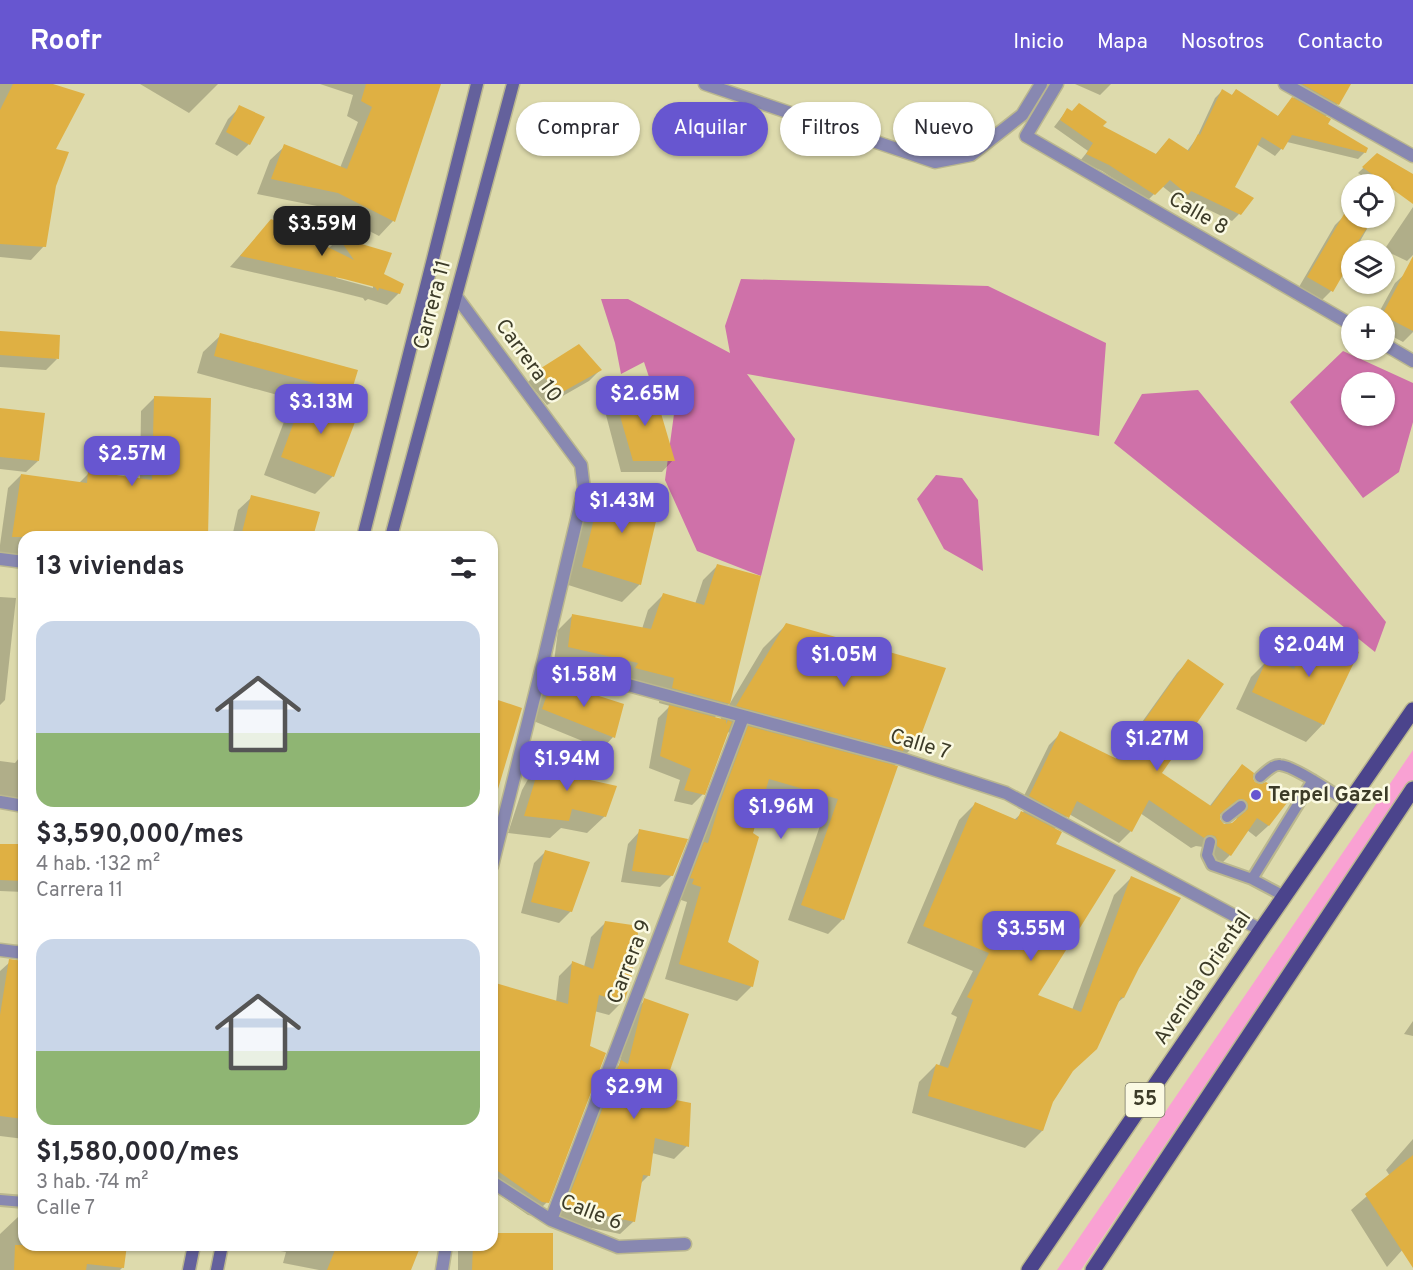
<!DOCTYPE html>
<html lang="es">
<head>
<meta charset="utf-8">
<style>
  :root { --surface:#fff; --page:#f7f7f7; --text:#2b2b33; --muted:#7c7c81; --accent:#6756d0 }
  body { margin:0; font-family:Overpass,sans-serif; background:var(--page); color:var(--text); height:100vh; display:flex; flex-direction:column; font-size:22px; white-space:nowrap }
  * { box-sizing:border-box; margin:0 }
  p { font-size:20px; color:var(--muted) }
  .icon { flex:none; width:33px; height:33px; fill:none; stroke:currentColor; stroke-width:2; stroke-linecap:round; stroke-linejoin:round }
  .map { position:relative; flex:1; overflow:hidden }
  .panel { position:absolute; left:18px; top:447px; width:480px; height:720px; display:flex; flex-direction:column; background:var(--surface); border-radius:18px; box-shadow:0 2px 4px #0004 }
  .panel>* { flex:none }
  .guide { position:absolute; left:516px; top:18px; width:570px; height:54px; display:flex; gap:12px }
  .fabs { position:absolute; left:1341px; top:90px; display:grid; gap:12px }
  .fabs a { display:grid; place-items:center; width:54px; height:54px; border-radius:50%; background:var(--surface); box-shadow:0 2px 4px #0004; font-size:30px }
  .price { position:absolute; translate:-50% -51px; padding:0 14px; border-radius:12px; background:var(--accent); color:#fff; font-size:20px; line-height:39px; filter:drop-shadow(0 2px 3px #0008) }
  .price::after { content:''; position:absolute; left:50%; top:36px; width:18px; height:14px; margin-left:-9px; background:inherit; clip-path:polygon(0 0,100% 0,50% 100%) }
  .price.selected { background:#222; color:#fff }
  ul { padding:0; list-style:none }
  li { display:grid; align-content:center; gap:12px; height:318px; padding:0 18px }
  li span { display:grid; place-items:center; height:186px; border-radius:18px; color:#555 }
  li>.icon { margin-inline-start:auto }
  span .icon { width:108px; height:108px; fill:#fffc; stroke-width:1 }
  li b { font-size:26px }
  h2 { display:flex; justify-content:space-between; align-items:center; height:72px; padding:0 18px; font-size:26px }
  .pill { padding:0 21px; border-radius:27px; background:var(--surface); box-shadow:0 2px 4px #0004; font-size:21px; line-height:54px }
  .pill.selected { background:var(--accent); color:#fff }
  header { display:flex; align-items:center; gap:36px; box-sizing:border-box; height:84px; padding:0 30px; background:var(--accent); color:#fff }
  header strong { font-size:28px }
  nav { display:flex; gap:33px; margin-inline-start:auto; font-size:21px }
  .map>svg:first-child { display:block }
  .green { fill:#f9a1d3 }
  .forest { fill:#cf71a9; fill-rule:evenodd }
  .shadow { fill:#0003; fill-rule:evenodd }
  .building { fill:#dfb043; fill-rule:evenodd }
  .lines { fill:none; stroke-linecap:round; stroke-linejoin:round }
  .service-casing { stroke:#bab78f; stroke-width:14 }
  .minor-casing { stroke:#bab78f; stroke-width:15 }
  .secondary-casing { stroke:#bab78f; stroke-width:15 }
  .primary-casing { stroke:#bab78f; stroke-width:18 }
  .service { stroke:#8888b1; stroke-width:10 }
  .minor { stroke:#8888b1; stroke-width:12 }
  .secondary { stroke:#64619c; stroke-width:12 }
  .primary { stroke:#4b448c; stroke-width:15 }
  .poi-dot { fill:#6756d0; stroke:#fbfae3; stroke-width:2 }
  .labels { text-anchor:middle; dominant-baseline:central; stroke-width:5; stroke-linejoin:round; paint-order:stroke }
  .shield { fill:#fbfae3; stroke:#757460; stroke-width:1.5 }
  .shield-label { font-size:20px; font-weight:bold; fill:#3c3b28 }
  .street-label { font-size:21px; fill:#3c3b28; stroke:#fbfae3 }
  .poi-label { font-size:21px; font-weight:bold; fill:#3c3b28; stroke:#fbfae3; text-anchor:start }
</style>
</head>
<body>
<header>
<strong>Roofr</strong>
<nav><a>Inicio</a><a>Mapa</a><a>Nosotros</a><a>Contacto</a></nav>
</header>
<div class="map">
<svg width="1413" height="1186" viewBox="0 0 1413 1186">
  <rect width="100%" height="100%" fill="#dddaac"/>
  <path class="green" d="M1413 666V703L1310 854 1208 997 1081 1186H1057Z"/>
  <path class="forest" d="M741 195 988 202 1106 259 1099 352 747 290 795 355 761 492 697 467 665 396 674 330 651 299 644 278 621 290 615 259 601 215H628L730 269 725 242Z
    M1343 267 1413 299V338L1399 388 1363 414 1290 318ZM1352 298H1384V332H1352Z
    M1198 306 1386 538 1375 568 1114 359 1142 310Z
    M936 391 962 394 978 416 983 487 944 465 917 415Z"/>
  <path class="shadow" d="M0 0H48L54 66V101L44 162 31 176 0 173Z
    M140 0H218L189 29Z
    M320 0H439L393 137 379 152 322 123 257 110 270 76 285 62 340 84 358 38 347 32 353 11Z
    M1075 0H1111L1100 11Z
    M1280 0H1349L1338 20 1325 33 1326 41 1365 68 1358 75 1287 58 1275 72 1256 60 1233 104 1239 130 1232 137 1184 114 1181 117 1162 102 1147 117 1102 87 1080 77 1088 67 1054 43 1067 26 1155 71 1169 55 1187 67 1196 55 1215 14 1222 7 1231 12 1236 7 1277 33 1294 14 1292 12 1295 8Z
    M240 23 249 60 237 72 215 60 228 35Z
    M1377 71 1406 88 1385 109 1384 100H1374L1358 89Z
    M1413 123V171L1407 177 1384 166Z
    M1345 131 1367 145 1355 166H1352L1331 207 1322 216 1299 203 1335 141Z
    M271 137 328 165 338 155 390 170 382 191 399 209 387 221 368 215 365 217 363 214 331 206 230 183ZM337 191 373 201V204L336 194Z
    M1406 189 1413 194V248L1403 258 1384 248V232H1377L1395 199Z
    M0 248 57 275 46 286 0 283Z
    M221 251 350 308 340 318 333 392 315 410 264 391 285 335 303 318 197 289 203 268Z
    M600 286 589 297 547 321 528 298 539 287Z
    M154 314 207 453H24V482L0 478V461L8 404 21 391 79 399 89 389 140 396 141 327Z
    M617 319 673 376 662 388H621L606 331Z
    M0 325 38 377 26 388 0 385Z
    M604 400 640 500 622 518 565 500 586 418Z
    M252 413 312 453H232L238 426Z
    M718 481 759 493 729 620 714 634 720 636 763 564 786 541 915 661 893 683 843 835 828 850 788 836 824 730 762 711 726 859 752 902 737 917 665 895 687 818 678 815 741 652 727 648 703 710 692 721 674 717 680 696 649 684 658 634 670 622 659 619 660 609 622 599 624 593 554 578 558 546 573 531 642 545 648 526 663 511 695 520 703 496Z
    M0 513 16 514 5 616 0 621Z
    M1312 548 1323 640 1306 658 1236 625 1251 593 1269 575 1286 583 1295 565Z
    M1188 577 1160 689 1209 723 1231 694 1242 682 1254 699 1287 715 1268 742 1256 753 1247 746 1230 771 1218 783 1203 763 1196 762 1191 764 1140 729 1131 747 1119 759 1069 730 1054 746V760L1036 912 1072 926 1114 811 1131 794 1138 884 1123 914 1117 919 1052 1017 1042 1047 1025 1064 912 1029 919 998 936 981 939 982 957 933 951 930 973 887 907 859 959 736 976 719 1014 736 1024 727 1018 724 1049 661 1061 649 1115 676 1177 589ZM1226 726H1233L1237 733 1236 737 1229 742 1219 738V732Z
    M551 601 622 621 613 653 602 665 531 636 540 613Z
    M498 618 492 691V624Z
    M549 673 571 693 605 732 587 749 561 744 550 754 508 749 522 706 531 690Z
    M19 674 24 675V728L3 723 0 720V677L15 679Z
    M639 748 672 791 660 803 621 798 628 760Z
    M0 761 24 762V808L0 807Z
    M546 767 571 827 559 839 521 829 534 779Z
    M605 839 623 917 609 931 594 927 547 1118 533 1132 528 1131 492 1106V899L556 918 559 892 572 879 584 883 591 853Z
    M10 878 24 880V1055L0 1052V887Z
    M645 916 659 1015 687 1062 674 1075 652 1069 649 1091 640 1100 634 1137 620 1150 553 1136 608 991 619 981 632 929Z
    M1413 937V952L1404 950Z
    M1413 1055V1154L1387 1183 1351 1126 1390 1092 1386 1086Z
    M24 1111V1161H126L123 1183 120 1186H0V1150L18 1133H21Z
    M492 1150 551 1186H458V1165L463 1161H492Z
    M249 1161H420L410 1186H319L283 1179 286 1168Z"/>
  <path class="building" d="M13 0H53L85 10 56 65 69 68 56 102 46 163 0 160V26Z
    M366 0H441L395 138 338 109 271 95 284 60 347 85 372 23 361 17Z
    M1302 0H1351L1339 21Z
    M1222 5 1232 11 1236 5 1278 32 1292 13 1331 35 1328 40 1368 64 1366 69 1292 51 1283 66 1262 53 1235 103 1254 114 1241 131 1191 107 1188 111 1170 96 1155 111 1109 81 1086 70 1093 59 1060 36 1067 24 1072 27 1079 19 1107 38 1103 42 1156 70 1169 54 1189 67 1198 50 1200 51Z
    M239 21 265 33 250 61 226 48Z
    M1377 69 1413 90V120L1362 83Z
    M1344 130 1367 144 1352 166V175L1333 208 1307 193Z
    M271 135 354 176 338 153 392 169 384 190 404 200 400 210 379 204 378 207 375 203 344 195 240 172Z
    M1413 172V247L1382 231Z
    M0 247 60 251 59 275 0 271Z
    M220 249 358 286 351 309 214 272Z
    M579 260 602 286 559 310 538 286Z
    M653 302 675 377H633L616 318Z
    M154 312 211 314 208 453H12L21 390 87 399 88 387 152 396Z
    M302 316 349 317 348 321 360 325 334 393 281 373Z
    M0 324 45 329 39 377 0 373Z
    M603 399 661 416 641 501 582 483Z
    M251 411 320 428 313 453H241Z
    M717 480 761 492 730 620 672 604 674 594 635 584 638 579 568 563 572 530 651 545 663 509 704 521Z
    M786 539 946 584 917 662 906 659 903 667 736 622Z
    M1312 546 1359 568 1324 641 1252 608 1268 573 1294 585Z
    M1188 575 1224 600 1162 689 1211 722 1242 680 1254 689 1253 694 1255 698 1261 700 1266 698 1290 715 1269 742 1257 734 1231 772 1217 762V756L1215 752 1208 751 1204 754 1149 716 1132 748 1077 717 1069 734 1029 712 1060 647 1119 676 1122 668ZM1239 715 1247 718 1248 725 1232 739 1224 740 1220 735V730Z
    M552 597 624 620 615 654 542 625Z
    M498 616 522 624 498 705 492 704V635Z
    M669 621 726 636V640L728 636 732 638 705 711 684 706 691 685 660 672Z
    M748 642 898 682 844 836 801 821 838 715 769 695 753 749 759 753 728 858 759 877 753 903 679 880 701 803 692 800 694 795 690 794 704 758 708 759 720 718Z
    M548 671 577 677 572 692 617 702 606 733 572 725 569 737 524 732 538 687Z
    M975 718 1017 736 1021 727 1062 748 1056 760 1116 786 1038 911 1081 928 1131 792 1181 814 1139 884 1124 914 1121 913 1097 965 1073 987 1053 1018 1043 1047 928 1012 936 980 948 984 973 916 967 913 989 869 923 842Z
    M639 745 688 755 673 792 632 787Z
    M0 760H24V797L0 796Z
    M545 766 590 778 572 828 531 818Z
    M605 837 639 842 631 897 624 918 599 911 590 962 606 969 549 1119 542 1118 492 1083V898L568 920 572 877 593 885Z
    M9 875 24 877V1035L0 1032V931Z
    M644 914 689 930 661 1013 691 1019 689 1063 655 1054 650 1092 643 1091 635 1138 565 1123 621 976 628 980Z
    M1413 1071V1184L1365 1110Z
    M492 1149H553V1186H472L473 1161H492Z
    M15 1161H127L124 1184 87 1180 86 1186H14Z
    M337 1161H421L411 1186H327Z"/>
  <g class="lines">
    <g class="service-casing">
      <path id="service" d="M1260 693C1265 689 1273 680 1280 681 1294 682 1335 710 1349 719
        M1227 733 1241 722
        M1210 758 1207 771 1212 781 1252 795 1284 812
        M1252 795 1313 696
        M0 1116 24 1118"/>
    </g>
    <g class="minor-casing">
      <path id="minor" d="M705 0 935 78 971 71 1022 31 1041 0
        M1057 0 1026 52 1352 241
        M1285 0 1413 72
        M456 212 581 381 584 405 543 578 492 782
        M1384 260 1413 277
        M0 475 24 478
        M543 578 902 675 1006 709 1261 846
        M0 718 24 722
        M0 866 24 869
        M492 1098 551 1136 618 1163 685 1160
        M551 1136 743 633
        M442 1186 446 1161"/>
    </g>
    <g class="secondary-casing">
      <path id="secondary" d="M363 453 477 0
        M391 453 513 0
        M189 1186 194 1161
        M217 1186 222 1161"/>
    </g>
    <g class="primary-casing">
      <path id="primary" d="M1029 1186 1261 846 1413 626
        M1093 1186 1413 705"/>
    </g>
    <use href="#service" class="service"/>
    <use href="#minor" class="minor"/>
    <use href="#secondary" class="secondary"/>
    <use href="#primary" class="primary"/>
  </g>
  <circle class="poi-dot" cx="1256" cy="711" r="6"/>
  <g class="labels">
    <rect class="shield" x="1125.5" y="999" width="39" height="34" rx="4.5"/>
    <g class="shield-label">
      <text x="1145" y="1016">55</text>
    </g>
    <g class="street-label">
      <text transform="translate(1198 130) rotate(30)">Calle 8</text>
      <text transform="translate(433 221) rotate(-75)">Carrera 11</text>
      <text transform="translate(528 277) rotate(54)">Carrera 10</text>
      <text transform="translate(920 661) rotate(17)">Calle 7</text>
      <text transform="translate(630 878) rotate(-69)">Carrera 9</text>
      <text transform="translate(1203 894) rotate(-56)">Avenida Oriental</text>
      <text transform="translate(591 1129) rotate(21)">Calle 6</text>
    </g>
    <g class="poi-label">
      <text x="1268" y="711">Terpel Gazel</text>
    </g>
  </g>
</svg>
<div class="fabs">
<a><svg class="icon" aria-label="locate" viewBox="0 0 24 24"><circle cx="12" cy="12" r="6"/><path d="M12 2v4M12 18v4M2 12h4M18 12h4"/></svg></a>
<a><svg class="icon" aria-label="layers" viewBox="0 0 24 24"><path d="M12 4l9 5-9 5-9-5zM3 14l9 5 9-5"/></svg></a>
<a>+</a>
<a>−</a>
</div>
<b class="price selected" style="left:322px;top:173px">$3.59M</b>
<b class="price" style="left:645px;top:343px">$2.65M</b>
<b class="price" style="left:321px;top:351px">$3.13M</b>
<b class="price" style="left:132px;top:403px">$2.57M</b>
<b class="price" style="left:622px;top:450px">$1.43M</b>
<b class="price" style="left:1309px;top:594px">$2.04M</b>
<b class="price" style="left:844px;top:604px">$1.05M</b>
<b class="price" style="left:584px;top:624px">$1.58M</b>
<b class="price" style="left:1157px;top:688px">$1.27M</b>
<b class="price" style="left:567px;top:708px">$1.94M</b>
<b class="price" style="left:781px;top:756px">$1.96M</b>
<b class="price" style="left:1031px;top:878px">$3.55M</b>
<b class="price" style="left:634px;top:1036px">$2.9M</b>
<div class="guide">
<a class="pill">Comprar</a>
<a class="pill selected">Alquilar</a>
<a class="pill">Filtros</a>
<a class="pill">Nuevo</a>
</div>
<section class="panel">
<h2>13 viviendas<svg class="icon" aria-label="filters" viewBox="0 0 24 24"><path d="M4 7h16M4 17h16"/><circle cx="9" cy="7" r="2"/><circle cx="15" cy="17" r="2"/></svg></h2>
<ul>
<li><span style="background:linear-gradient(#c9d6e8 60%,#8fb573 0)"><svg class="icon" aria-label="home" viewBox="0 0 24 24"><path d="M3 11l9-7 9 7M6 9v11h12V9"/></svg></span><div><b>$3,590,000/mes</b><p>4 hab. · 132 m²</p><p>Carrera 11</p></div></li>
<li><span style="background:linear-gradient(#c9d6e8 60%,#8fb573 0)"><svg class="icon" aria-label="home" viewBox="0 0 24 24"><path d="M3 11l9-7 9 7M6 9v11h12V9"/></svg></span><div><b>$1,580,000/mes</b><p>3 hab. · 74 m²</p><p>Calle 7</p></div></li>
</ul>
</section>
</div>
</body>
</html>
